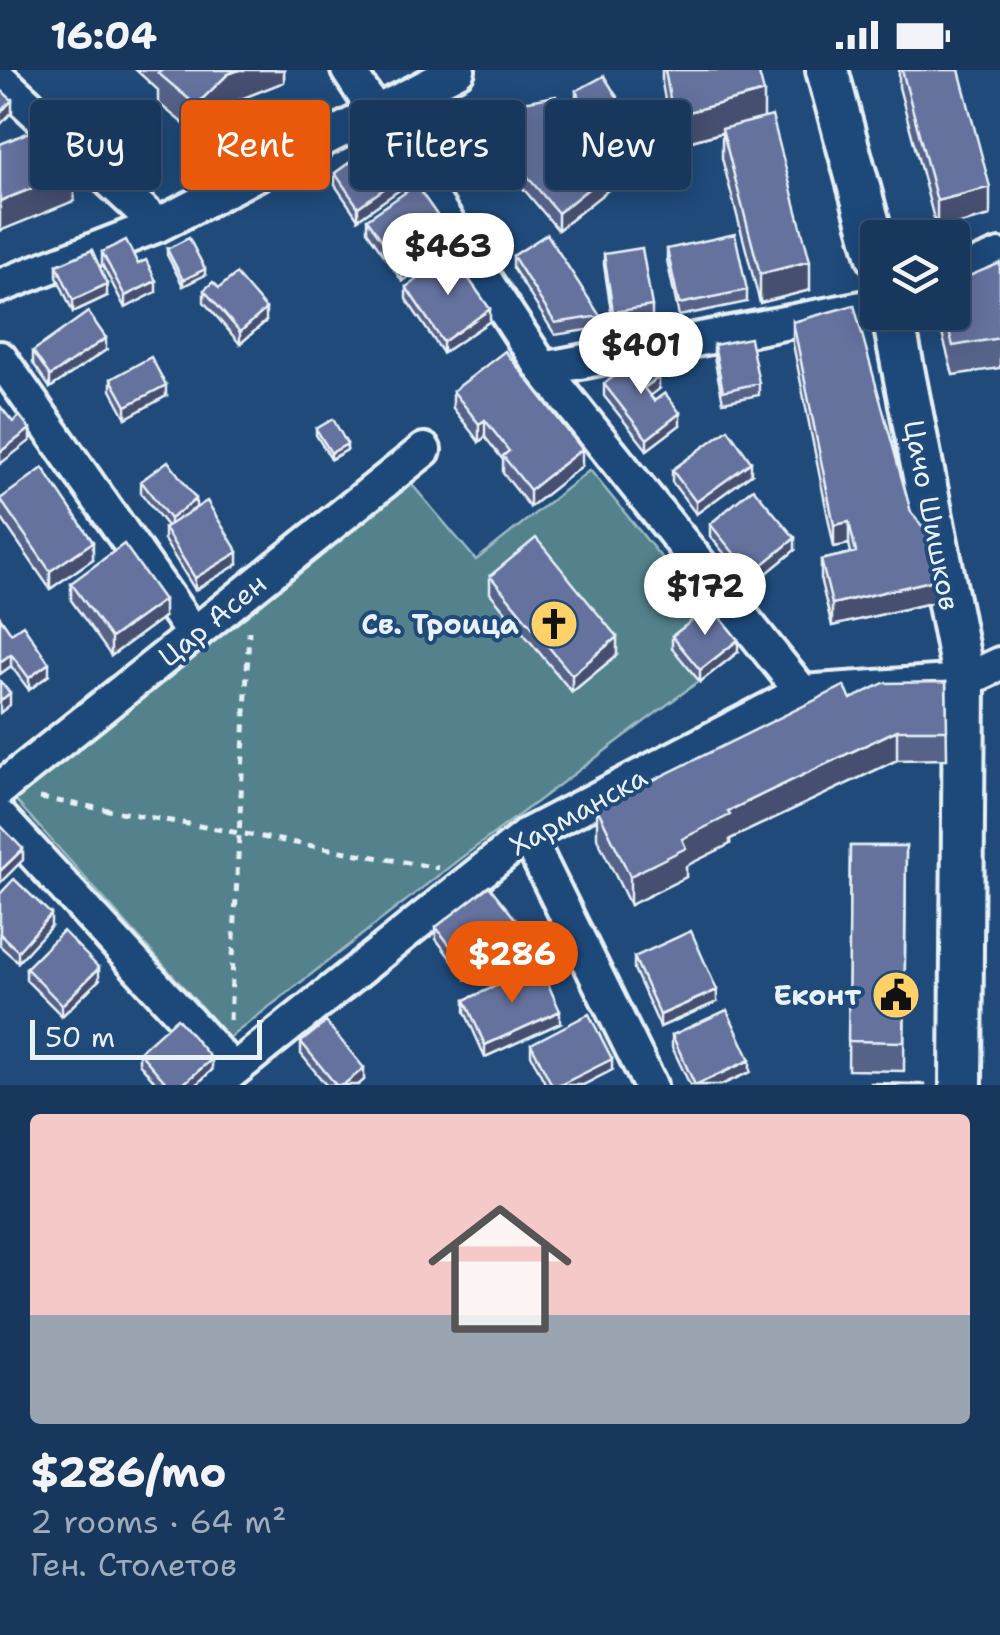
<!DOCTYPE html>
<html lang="en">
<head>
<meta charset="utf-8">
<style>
  :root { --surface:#17385c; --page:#244365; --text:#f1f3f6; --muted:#9eacbb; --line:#365272; --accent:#ea580c }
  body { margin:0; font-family:"Shantell Sans",sans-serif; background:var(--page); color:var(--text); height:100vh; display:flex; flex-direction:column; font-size:38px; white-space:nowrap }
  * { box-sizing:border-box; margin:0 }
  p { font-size:32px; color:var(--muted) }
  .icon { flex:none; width:55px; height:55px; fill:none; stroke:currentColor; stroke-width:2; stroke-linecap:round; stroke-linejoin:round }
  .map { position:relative; height:1015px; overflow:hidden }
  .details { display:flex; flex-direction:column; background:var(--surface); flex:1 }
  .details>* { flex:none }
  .hud { position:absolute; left:30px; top:30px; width:940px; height:90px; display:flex; gap:20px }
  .tools { position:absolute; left:860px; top:150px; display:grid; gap:20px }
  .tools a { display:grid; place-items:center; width:110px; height:110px; border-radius:10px; background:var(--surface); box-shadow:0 5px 25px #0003,0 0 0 2px var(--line); font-size:50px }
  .scale { position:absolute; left:30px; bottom:25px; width:232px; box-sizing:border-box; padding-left:10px; border:5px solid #e8f1f8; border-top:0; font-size:28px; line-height:35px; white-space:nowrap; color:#e8f1f8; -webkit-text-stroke:8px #1f4a7a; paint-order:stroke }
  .price { position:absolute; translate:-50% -85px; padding:0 22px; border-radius:35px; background:#fff; color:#222; font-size:32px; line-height:65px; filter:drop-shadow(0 2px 5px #0008) }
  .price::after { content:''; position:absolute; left:50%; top:60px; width:30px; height:22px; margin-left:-15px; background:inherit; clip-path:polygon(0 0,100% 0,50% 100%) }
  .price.selected { background:var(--accent); color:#fff }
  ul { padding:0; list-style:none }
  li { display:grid; align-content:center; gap:20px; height:530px; padding:0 30px }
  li+li { border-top:2px solid var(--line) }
  li span { display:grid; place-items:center; height:310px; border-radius:10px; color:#555 }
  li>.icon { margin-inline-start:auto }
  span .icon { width:180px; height:180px; fill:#fffc; stroke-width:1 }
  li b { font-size:42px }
  .pill { padding:0 35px; border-radius:10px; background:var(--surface); box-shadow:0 5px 25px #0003,0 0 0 2px var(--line); font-size:35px; line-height:90px }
  .pill.selected { background:var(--accent); color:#fff }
  .status { display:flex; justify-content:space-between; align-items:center; height:70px; padding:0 50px; background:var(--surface); direction:ltr }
  .status svg { height:28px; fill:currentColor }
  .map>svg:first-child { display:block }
  .green { fill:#52828c; stroke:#9dbac2; stroke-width:2.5 }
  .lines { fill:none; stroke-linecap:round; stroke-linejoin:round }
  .minor-casing { stroke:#e8f1f8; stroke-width:40 }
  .tertiary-casing { stroke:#e8f1f8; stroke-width:48 }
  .path { stroke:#e8f1f8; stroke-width:5; stroke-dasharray:8 8; stroke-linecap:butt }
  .minor { stroke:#1f4a7a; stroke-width:32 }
  .tertiary { stroke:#1f4a7a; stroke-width:40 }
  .wall { fill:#576288; stroke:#e8f1f8; stroke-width:2.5 }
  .shaded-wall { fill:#47506f; stroke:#e8f1f8; stroke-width:2.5 }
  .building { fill:#65729e; stroke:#e8f1f8; stroke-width:2.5 }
  .labels { text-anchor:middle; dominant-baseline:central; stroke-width:8; stroke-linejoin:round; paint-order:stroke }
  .street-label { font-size:28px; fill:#e8f1f8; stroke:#1f4a7a }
  .poi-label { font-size:28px; font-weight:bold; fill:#e8f1f8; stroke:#1f4a7a; text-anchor:end }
</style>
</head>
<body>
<div class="status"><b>16:04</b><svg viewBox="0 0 49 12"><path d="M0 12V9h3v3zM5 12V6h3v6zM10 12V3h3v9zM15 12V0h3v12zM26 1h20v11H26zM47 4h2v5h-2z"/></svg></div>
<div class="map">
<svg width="1000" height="1015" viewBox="0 0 1000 1015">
  <rect width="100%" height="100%" fill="#1f4a7a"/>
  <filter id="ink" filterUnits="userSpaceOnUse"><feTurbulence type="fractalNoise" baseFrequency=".01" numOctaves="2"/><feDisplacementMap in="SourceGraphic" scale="20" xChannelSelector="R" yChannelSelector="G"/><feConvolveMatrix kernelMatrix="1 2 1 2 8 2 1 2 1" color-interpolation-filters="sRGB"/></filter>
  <g filter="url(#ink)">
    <path class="green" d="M590 400 738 582 461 788 229 968 9 723 403 404 476 490Z"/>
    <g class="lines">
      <g class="minor-casing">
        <path id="minor" d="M348 0 543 299 802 622
          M0 9 158 155
          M952 206 1000 186
          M0 216 158 155 458 0
          M0 288 194 565
          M543 299 878 235
          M0 719 424 380
          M0 747 233 1000
          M527 765 650 1015
          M215 1015 527 765 802 622 964 611 1000 594"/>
      </g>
      <g class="tertiary-casing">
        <path id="tertiary" d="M827 0 878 187
          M892 242 964 611 961 1015"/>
      </g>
      <path class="path" d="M40 728 438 798
        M230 950 249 561"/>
      <use href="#minor" class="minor"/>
      <use href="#tertiary" class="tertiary"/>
    </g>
    <path class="wall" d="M136 0H284V12L228 34 196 64 158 33V20Z
      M662 0H758L764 48 810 220 760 233 722 88V63L673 76 662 13Z
      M899 0H959L990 146 937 160 899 17Z
      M576 21 629 58 623 62 641 98 628 108 615 90 609 95 576 33Z
      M495 37 562 51 608 120 558 160 506 98 495 54Z
      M355 73 405 116 358 149 335 115V103L357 87 355 84Z
      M367 149 451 177 402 211 367 161Z
      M167 179 205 205 183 216 167 185Z
      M667 179 747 220V232L679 246 667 190Z
      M102 182 138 194 156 222 125 238 102 194Z
      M604 184 652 236V248L613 254 604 195Z
      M513 186 600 246V258L555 265 513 198Z
      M1000 193V298L953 305 938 248V242H952Z
      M57 195 107 226 73 242 57 207Z
      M406 217 490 251 443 283 406 229Z
      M219 218 266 251 240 274 204 232V220Z
      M793 252 911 442 939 531 832 556 821 512V490L851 483 849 474 834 477 793 274Z
      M714 275 759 313V325L723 332 714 287Z
      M106 280 50 318 33 293V281Z
      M111 309 166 326 126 348 111 320Z
      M604 314 659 319 650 326 680 355 647 380 604 326Z
      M453 321 582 396 530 437 503 403V390L485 367 479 372 453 338Z
      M316 359 347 380 331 389 316 365Z
      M672 400 751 404 696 444 672 412Z
      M141 411 196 438 238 494 195 520 164 470V458L167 456 141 423Z
      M0 428 93 489 50 519 0 446Z
      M710 454 795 480 751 516 710 466Z
      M490 506 617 585 572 622 490 523Z
      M71 513 164 547 111 586 71 530Z
      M11 563 49 605 29 620 11 596 0 604Z
      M672 566 738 582 700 612 672 578Z
      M946 612 947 689 897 690 730 769V774L686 796V807L630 835 597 768V738L851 629Z
      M850 776H906L904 1001 848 1000Z
      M0 824 51 856 18 892 0 876Z
      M436 857 520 867 466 909 436 869Z
      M634 887 717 932 660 957 634 899Z
      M26 898 99 910 62 946 26 910Z
      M465 930 560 953 485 987 465 942Z
      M672 965 750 1002 721 1015H690L672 977Z
      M301 972 364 1010 358 1015H326L301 984Z
      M531 974 612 1000 583 1015H546L531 985Z
      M139 982 212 1000 196 1015H158L139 993Z"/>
    <path class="shaded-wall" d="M239 0H284V12L228 34 196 64V35L228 4Z
      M764 22V51L673 76V46Z
      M12 30V42L0 55V43Z
      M629 46V58L617 65V53Z
      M615 78V90L609 95V83Z
      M641 86V98L628 108V96Z
      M74 102V131L0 161V131Z
      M608 103V120L558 160V143Z
      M405 104V116L358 149V137Z
      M990 117V146L937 160V131Z
      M451 165V177L402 211V199Z
      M810 191V220L760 233V204Z
      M205 199V205L183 216V210Z
      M156 211V222L125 238V226Z
      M107 214V226L73 242V230Z
      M266 239V251L240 274V262Z
      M490 239V251L443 283V272Z
      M106 268V280L50 318V306Z
      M659 307V319L644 330V318Z
      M166 315V326L126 348V336Z
      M680 343V355L647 380V369Z
      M485 350V367L479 372V354Z
      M30 359V371L0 394V382Z
      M347 374V380L331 389V383Z
      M582 379V396L530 437V420Z
      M751 392V404L696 444V432Z
      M196 429V441L170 461V449Z
      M849 452V474L834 477V455Z
      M795 468V480L751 516V504Z
      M93 472V489L50 519V501Z
      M238 482V494L195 520V508Z
      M939 509V531L832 556V534Z
      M164 530V547L111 586V568Z
      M617 567V585L572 622V605Z
      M738 570V582L700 612V600Z
      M11 584V596L0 604V592Z
      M49 593V605L29 620V608Z
      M10 623V635L0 643V631Z
      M897 660V690L730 769V774L686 796V807L630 835V806L682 769 728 741Z
      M23 779V790L0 813V801Z
      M51 844V856L18 892V881Z
      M520 855V867L466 909V897Z
      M99 898V910L62 946V935Z
      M717 920V932L660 957V945Z
      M560 941V953L485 987V975Z
      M212 989V1000L196 1015H182Z
      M612 989V1000L583 1015H560Z
      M750 990V1002L721 1015H696Z
      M364 998V1010L358 1015H343Z"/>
    <path class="building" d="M163 0H239L228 4 196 35 158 3Z
      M665 0H758L764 22 673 46Z
      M902 0H959L990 117 937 131Z
      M604 6 629 46 617 53 641 86 628 96 615 78 609 83 576 21Z
      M0 19 12 30 0 43Z
      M556 26 562 51 608 103 558 143 506 81 495 37Z
      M772 46 810 191 760 204 722 59Z
      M54 52 74 102 0 131V74Z
      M374 60 405 104 358 137 335 103 363 83 355 73Z
      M416 115 451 165 402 199 367 149Z
      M547 164 600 246 555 253 513 186Z
      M735 164 747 220 679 234 667 179Z
      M189 168 205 199 183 210 167 179Z
      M126 170 138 194 146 190 156 211 125 226 102 182Z
      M642 178 652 236 613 242 604 184Z
      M92 180 107 214 73 230 57 195Z
      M452 185 490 239 443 272 406 217Z
      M1000 193V268L953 276 944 242H952V213Z
      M236 204 266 239 240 262 204 220 213 212 219 218Z
      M854 235 911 442 929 465 939 509 832 534 821 490 856 482 849 452 834 455 793 252Z
      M88 242 106 268 50 306 33 281Z
      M750 268 759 313 723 321 714 275Z
      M505 281 582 379 530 420 503 386 509 381 485 350 479 354 453 321Z
      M642 284 659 307 644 318 654 331 665 323 680 343 647 369 604 314Z
      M151 287 166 315 126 336 111 309Z
      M0 336 13 352 20 346 30 359 0 382Z
      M333 349 347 374 331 383 316 359Z
      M728 359 751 392 696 432 672 400Z
      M168 391 196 429 170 449 141 411Z
      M43 398 93 472 50 501 0 429Z
      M753 418 795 468 751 504 710 454Z
      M207 431 238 482 195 508 164 458Z
      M536 468 617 567 572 605 490 506Z
      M124 474 164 530 111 568 71 513Z
      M711 536 738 570 700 600 672 566Z
      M0 547 11 563 23 555 49 593 29 608 11 584 0 592Z
      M0 611 10 623 0 631Z
      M946 612 947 660H897L728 741 730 745 682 769 686 778 630 806 597 738 844 616 851 629 884 613Z
      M0 755 23 779 0 801Z
      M850 776H906L904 972 848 971Z
      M14 809 51 844 18 881 0 864V824Z
      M489 816 520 855 466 897 436 857Z
      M63 861 99 898 62 935 26 898Z
      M691 861 717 920 660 945 634 887Z
      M540 896 560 941 485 975 465 930Z
      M727 940 750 990 695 1015 672 965Z
      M589 944 612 989 560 1015H552L531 974Z
      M177 948 212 989 182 1015H168L139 982Z
      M326 952 364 998 343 1015H336L301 972Z
      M871 1013 925 1014V1015H871Z"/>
  </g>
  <defs>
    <g id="church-disc" transform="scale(2.5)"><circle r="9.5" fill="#ffd166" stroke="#1f4a7a"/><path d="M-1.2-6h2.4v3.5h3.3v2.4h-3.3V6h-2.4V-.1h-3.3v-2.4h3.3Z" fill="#111"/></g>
    <g id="civic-disc" transform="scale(2.5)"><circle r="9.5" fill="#ffd166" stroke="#1f4a7a"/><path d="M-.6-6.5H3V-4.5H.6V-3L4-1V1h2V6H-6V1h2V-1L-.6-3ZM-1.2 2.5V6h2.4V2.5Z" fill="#111"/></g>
  </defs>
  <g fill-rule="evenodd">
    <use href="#church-disc" x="554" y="554"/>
    <use href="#civic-disc" x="896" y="925"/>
  </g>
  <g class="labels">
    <g class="street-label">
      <text transform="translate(932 445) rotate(79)">Цачо Шишков</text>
      <text transform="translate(212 550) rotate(-39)">Цар Асен</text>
      <text transform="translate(578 741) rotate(-29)">Харманска</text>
    </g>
    <g class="poi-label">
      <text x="519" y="554">Св. Троица</text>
      <text x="861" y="925">Еконт</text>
    </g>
  </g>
</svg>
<div class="tools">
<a><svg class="icon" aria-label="layers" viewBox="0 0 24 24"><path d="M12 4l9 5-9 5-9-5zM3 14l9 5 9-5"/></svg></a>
</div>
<div class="scale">50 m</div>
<b class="price" style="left:448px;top:228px">$463</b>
<b class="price" style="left:641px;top:327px">$401</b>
<b class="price" style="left:705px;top:568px">$172</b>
<b class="price selected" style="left:512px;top:936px">$286</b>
<div class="hud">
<a class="pill">Buy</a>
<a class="pill selected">Rent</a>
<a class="pill">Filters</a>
<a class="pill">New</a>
</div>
</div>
<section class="details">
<ul>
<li><span style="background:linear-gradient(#f6c9c9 65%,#9aa5b1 0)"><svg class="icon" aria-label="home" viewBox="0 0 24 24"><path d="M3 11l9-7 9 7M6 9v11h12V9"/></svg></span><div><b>$286/mo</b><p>2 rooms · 64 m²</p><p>Ген. Столетов</p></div></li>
</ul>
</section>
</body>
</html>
